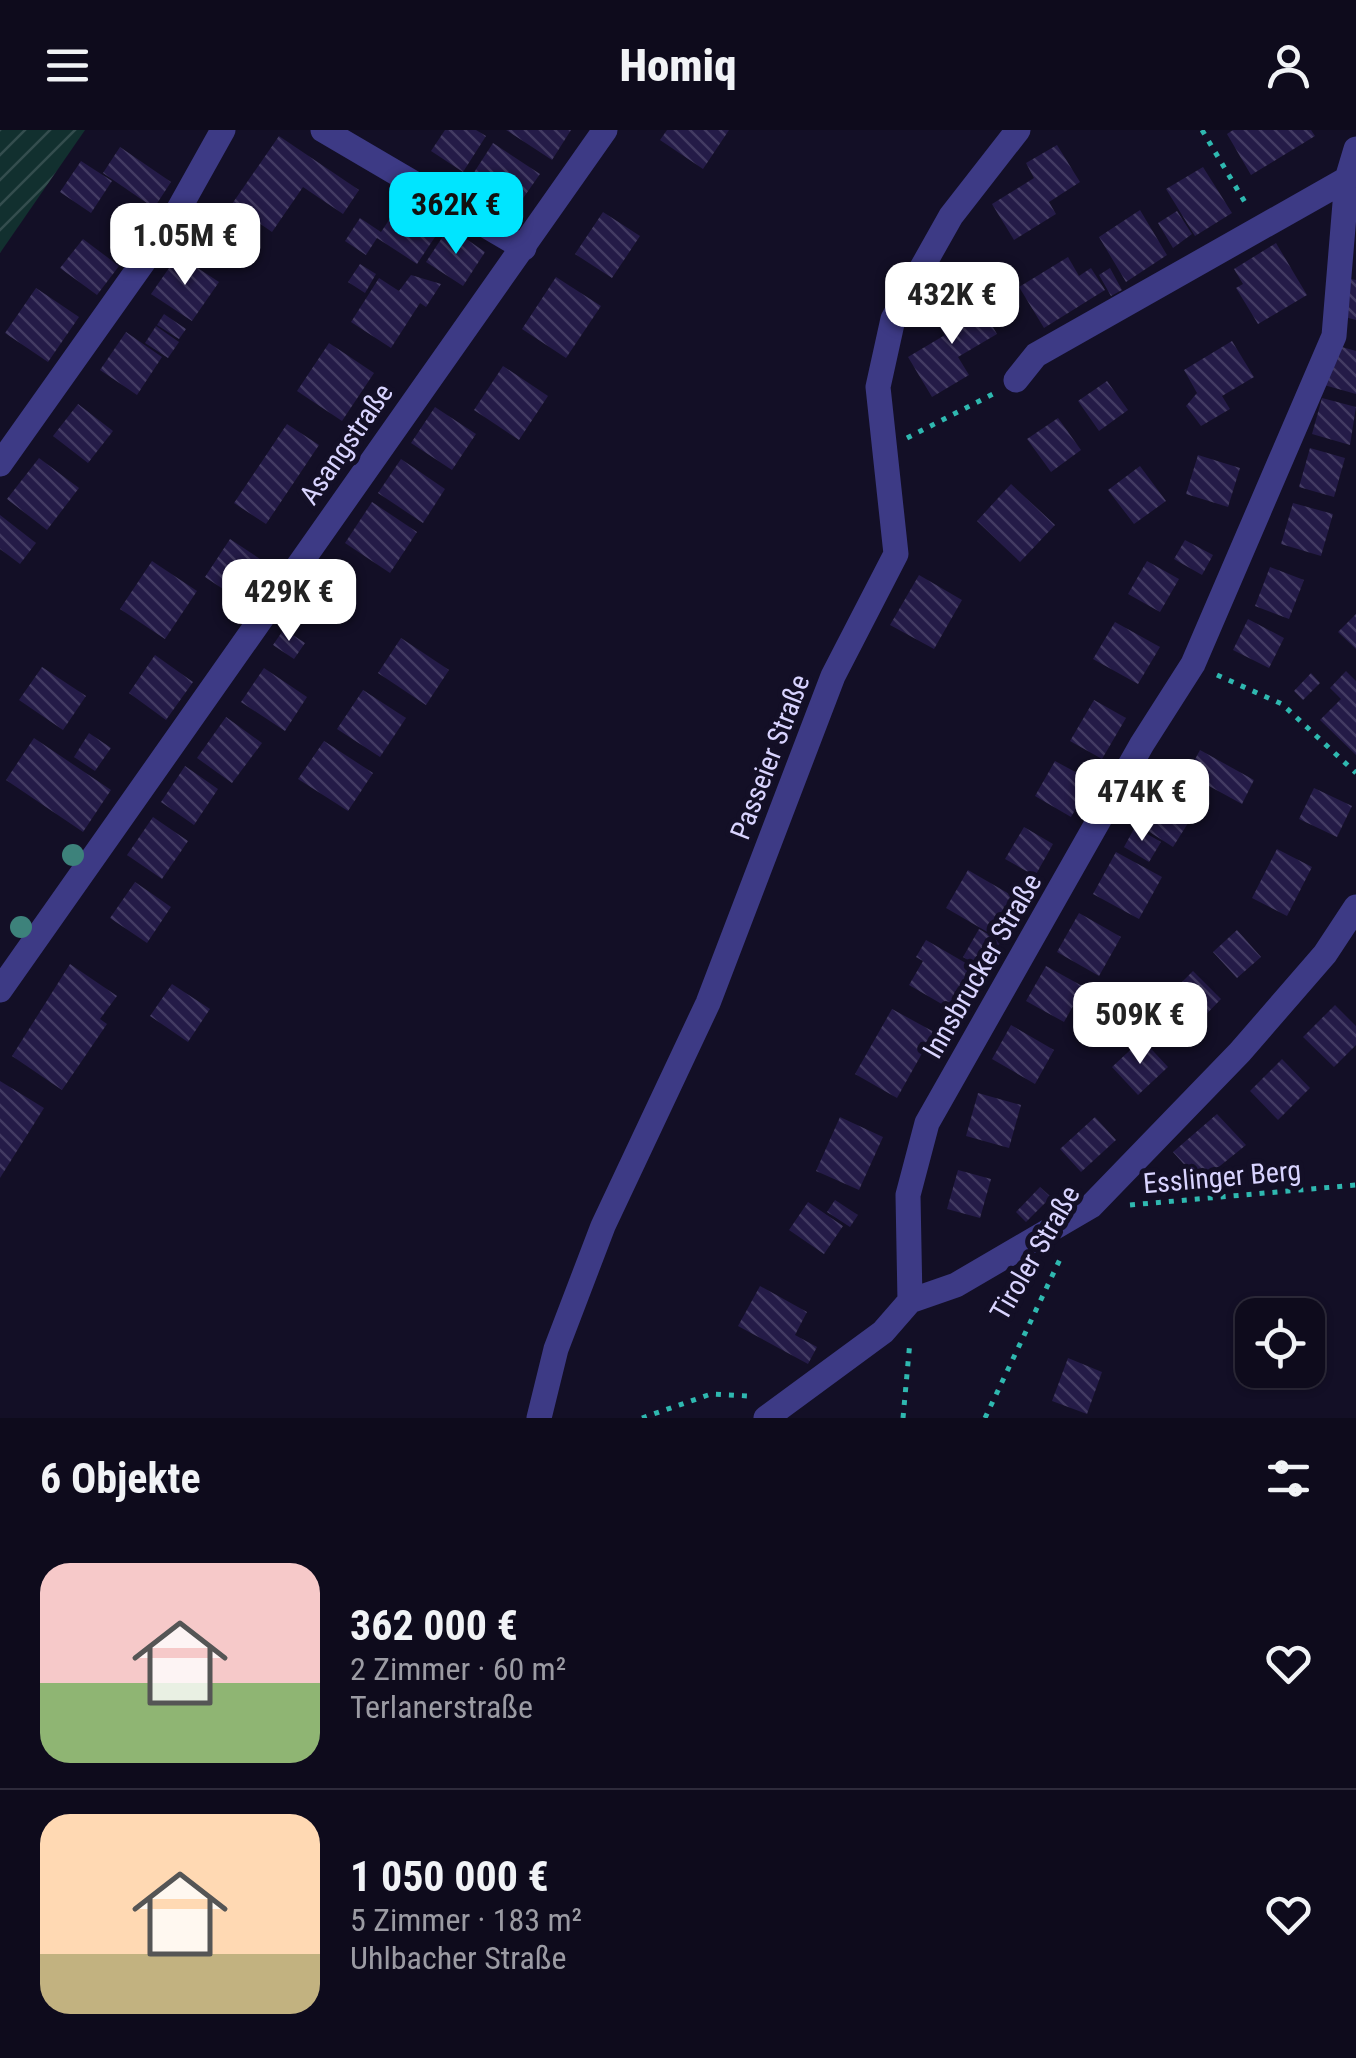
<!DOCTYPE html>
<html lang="de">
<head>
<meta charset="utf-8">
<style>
  :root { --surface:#0e0b1c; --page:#171425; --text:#f1f3f6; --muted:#9b9ba3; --line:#2e2b3b; --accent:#00e5ff }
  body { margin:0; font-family:"Roboto Condensed",sans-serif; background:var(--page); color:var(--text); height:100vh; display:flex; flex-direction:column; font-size:38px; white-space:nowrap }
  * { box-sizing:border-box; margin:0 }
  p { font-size:32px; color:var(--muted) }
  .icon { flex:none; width:55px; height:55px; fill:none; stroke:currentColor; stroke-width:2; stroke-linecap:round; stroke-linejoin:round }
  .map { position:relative; height:1288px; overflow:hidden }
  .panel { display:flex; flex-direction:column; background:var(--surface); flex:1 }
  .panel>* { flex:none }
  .fabs { position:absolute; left:1235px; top:1168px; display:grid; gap:20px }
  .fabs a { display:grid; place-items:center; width:90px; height:90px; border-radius:20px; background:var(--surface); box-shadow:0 2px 8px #0004,0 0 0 2px var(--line); font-size:50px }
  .price { position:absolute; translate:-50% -85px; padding:0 22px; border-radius:20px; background:#fff; color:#222; font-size:32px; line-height:65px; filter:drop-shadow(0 2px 5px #0008) }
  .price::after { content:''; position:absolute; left:50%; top:60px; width:30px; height:22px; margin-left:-15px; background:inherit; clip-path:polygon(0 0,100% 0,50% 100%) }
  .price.active { background:var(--accent); color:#111 }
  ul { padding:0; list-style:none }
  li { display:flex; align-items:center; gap:30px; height:250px; padding:0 40px }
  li+li { border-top:2px solid var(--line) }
  li span { display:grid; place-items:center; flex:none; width:280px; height:200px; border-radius:30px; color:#555 }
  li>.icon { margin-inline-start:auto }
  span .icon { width:120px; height:120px; fill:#fffc; stroke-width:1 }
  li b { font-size:42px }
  h2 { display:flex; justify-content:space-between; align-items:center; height:120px; padding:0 40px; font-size:42px }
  header { display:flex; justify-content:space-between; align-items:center; height:130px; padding:0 40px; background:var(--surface); font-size:45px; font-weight:800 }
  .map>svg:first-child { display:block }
  .garden { fill:url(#garden-furrows) }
  .building { fill:url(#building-back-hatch) }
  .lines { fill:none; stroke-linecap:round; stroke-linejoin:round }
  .path { stroke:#2fb8b0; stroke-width:5; stroke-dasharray:5 8; stroke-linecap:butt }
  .minor { stroke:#3d3a85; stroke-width:25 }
  .tertiary { stroke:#3d3a85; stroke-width:25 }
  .tree { fill:#3d827b }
  .labels { text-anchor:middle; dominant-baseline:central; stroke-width:10; stroke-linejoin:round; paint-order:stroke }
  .street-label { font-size:28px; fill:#d9d4ff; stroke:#130f26 }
</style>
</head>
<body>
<header><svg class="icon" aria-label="menu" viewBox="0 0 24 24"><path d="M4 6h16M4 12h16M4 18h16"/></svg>Homiq<svg class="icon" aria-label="person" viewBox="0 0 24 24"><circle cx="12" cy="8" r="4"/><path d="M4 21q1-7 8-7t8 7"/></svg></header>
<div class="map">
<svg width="1356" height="1288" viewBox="0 0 1356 1288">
  <defs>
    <pattern id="garden-furrows" width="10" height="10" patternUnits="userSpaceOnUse" patternTransform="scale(2.5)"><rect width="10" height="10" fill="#12302f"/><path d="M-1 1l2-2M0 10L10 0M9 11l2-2" fill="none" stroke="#344d4e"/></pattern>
    <pattern id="building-back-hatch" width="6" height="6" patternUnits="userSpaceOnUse" patternTransform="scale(2.5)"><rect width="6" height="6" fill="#241b47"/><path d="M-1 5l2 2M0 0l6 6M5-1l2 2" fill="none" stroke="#433b63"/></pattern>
  </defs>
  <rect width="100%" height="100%" fill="#130f26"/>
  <path class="garden" d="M0 0H85L0 123Z"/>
  <path class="building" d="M445 0H476L486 6 463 42 431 21Z
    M506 0H571L552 30Z
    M667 0H729L703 39 660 10Z
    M1233 0H1311L1315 6 1251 45 1227 4Z
    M279 6 359 60 343 84 303 57 272 102 232 74Z
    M493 13 540 44 519 74 473 44Z
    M1057 15 1080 52 1049 72 1056 84 1014 110 992 74 1034 48 1026 33Z
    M120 17 171 52 154 78 103 43Z
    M81 31 112 51 91 83 60 62Z
    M1203 37 1232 83 1195 106 1166 59Z
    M401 72 441 98 417 134 377 108 366 125 345 111 360 88 381 102Z
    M1140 80 1167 125 1126 152 1099 107Z
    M1177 81 1192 104 1173 118 1158 93Z
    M603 82 640 106 612 148 575 124Z
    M449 97 485 122 463 156 426 132Z
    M83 109 119 136 97 165 60 138Z
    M1276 113 1307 165 1258 194 1236 158 1243 154 1234 139Z
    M178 125 219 152 192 191 151 164Z
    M1068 127 1079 146 1091 138 1105 160 1044 198 1019 157Z
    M360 134 376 144 365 163 348 152Z
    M1110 138 1122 160 1111 166 1099 145Z
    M411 145 441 154 426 177 420 173 391 218 351 192 379 148 399 161Z
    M556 147 601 176 566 228 522 199Z
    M1351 149 1356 150V190L1341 186Z
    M36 158 79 187 48 232 5 203Z
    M976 168 997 204 958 227 969 245 932 267 908 227 945 205 937 192Z
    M164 184 186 199 179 209 157 195Z
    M156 196 179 212 168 228 145 213Z
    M126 202 162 227 137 265 100 240Z
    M1232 211 1254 247 1222 266 1230 279 1201 296 1186 276 1197 263 1184 240Z
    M329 213 374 243 342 291 297 261Z
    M1335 215 1356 221V264L1324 255Z
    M503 236 548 266 519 310 474 280Z
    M1107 251 1128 280 1099 301 1078 271Z
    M1322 268 1356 277 1350 315 1312 304Z
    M78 274 113 301 88 333 53 306Z
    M435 277 476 304 452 340 411 313Z
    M1058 288 1081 320 1051 342 1027 309Z
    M287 294 319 315 266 394 234 373Z
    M1310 318 1345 328 1334 367 1299 357Z
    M1198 325 1240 338 1228 377 1186 364Z
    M39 328 79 358 47 400 7 369Z
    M401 329 445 359 423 393 378 363Z
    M1140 336 1166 371 1134 394 1108 360Z
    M1011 354 1055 395 1020 432 977 391Z
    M372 372 417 402 390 443 345 413Z
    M1293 373 1333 384 1321 426 1281 414Z
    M0 385 36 413 20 434 0 419Z
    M230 409 269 435 244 473 205 447Z
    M1185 410 1213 425 1202 445 1174 429Z
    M152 431 197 461 165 509 120 479Z
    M1147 431 1179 449 1160 482 1128 464Z
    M1270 437 1304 450 1289 489 1255 476Z
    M919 445 962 470 934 519 890 495Z
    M1356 484V519L1338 502Z
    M1248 489 1284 508 1269 538 1233 520Z
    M1115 492 1160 517 1138 554 1093 529Z
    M284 499 305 513 294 529 273 515Z
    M401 508 449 540 426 575 378 543Z
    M155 525 193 552 166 590 129 563Z
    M42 537 86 566 63 600 19 570Z
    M264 538 307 567 285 601 241 572Z
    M1346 541 1356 551V625L1320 590 1341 569 1330 558Z
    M1311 543 1320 553 1303 570 1294 561Z
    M363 560 406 588 380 627 337 599Z
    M1094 570 1126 588 1102 629 1070 611Z
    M226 587 262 613 232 653 197 628Z
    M89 603 111 618 95 641 74 627Z
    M34 608 111 660 83 702 6 650Z
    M324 611 373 643 348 681 298 649Z
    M1200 620 1254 650 1242 674 1187 644Z
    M1055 631 1092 651 1071 687 1035 666Z
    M185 636 218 659 194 695 161 672Z
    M1156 657 1195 682 1173 717 1134 692Z
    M1314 658 1352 676 1337 707 1299 689Z
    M153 687 188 711 162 749 127 725Z
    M1024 697 1053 714 1035 746 1005 729Z
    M1135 697 1161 712 1149 732 1124 717Z
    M1277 719 1312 737 1287 786 1252 768Z
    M1116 722 1162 747 1139 789 1093 764Z
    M968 740 1018 769 996 807 946 778Z
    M135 752 171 777 147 813 110 788Z
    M1079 783 1121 807 1099 846 1057 822Z
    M979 799 1001 811 985 840 963 827Z
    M1237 800 1261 827 1237 848 1213 822Z
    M926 810 976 839 952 880 909 855 923 831 916 827Z
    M70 834 117 866 100 889 107 894 62 960 12 926Z
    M1046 836 1084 857 1064 892 1026 871Z
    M1193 841 1221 869 1192 899 1163 871Z
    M172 854 210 879 188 912 150 886Z
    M1335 875 1356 896V915L1334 937 1303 907Z
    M892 879 934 902 897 968 855 944Z
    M1011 895 1054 920 1035 954 992 929Z
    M1142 909 1168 937 1138 965 1112 937Z
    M1282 929 1310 958 1278 990 1250 961Z
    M0 951 44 978 0 1048Z
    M978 963 1021 975 1009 1018 966 1006Z
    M1217 984 1246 1015 1200 1052 1173 1022Z
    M840 987 883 1007 859 1060 816 1041Z
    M1095 987 1116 1010 1081 1042 1060 1019Z
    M958 1040 991 1049 980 1088 947 1079Z
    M1040 1057 1051 1067 1026 1092 1016 1082Z
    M835 1070 858 1085 850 1097 827 1082Z
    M808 1072 843 1096 824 1124 789 1100Z
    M760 1156 807 1182 795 1205 817 1217 808 1234 738 1196Z
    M1068 1228 1102 1242 1087 1284 1052 1271Z"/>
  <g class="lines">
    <path class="path" d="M1202 0 1246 74
      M907 308 995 263
      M1217 545 1282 574 1356 643
      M1130 1075 1356 1055
      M642 1288 711 1264 749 1266
      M903 1288 910 1211
      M985 1288 1062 1125"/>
    <path class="minor" d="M323 0 524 118
      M1016 250 1036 225 1347 49
      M0 334 171 93 223 0
      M910 1171 908 1065 927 993 1142 614 1193 534 1334 206 1347 49 1356 19
      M539 1288 556 1219 603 1096 708 873 833 546 896 424 878 257 893 189 951 86 1018 0
      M766 1288 883 1202 910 1171 956 1155 1091 1076 1240 922 1325 824 1356 777"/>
    <path class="tertiary" d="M0 860 605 0"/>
  </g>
  <g class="tree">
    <circle cx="73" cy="725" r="11"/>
    <circle cx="21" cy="797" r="11"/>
  </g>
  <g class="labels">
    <g class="street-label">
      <text transform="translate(346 314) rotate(-55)">Asangstraße</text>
      <text transform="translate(770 627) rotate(-69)">Passeier Straße</text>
      <text transform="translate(982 836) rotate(-60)">Innsbrucker Straße</text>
      <text transform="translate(1222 1047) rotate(-5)">Esslinger Berg</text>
      <text transform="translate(1035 1123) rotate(-60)">Tiroler Straße</text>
    </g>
  </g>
</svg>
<div class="fabs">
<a><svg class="icon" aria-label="locate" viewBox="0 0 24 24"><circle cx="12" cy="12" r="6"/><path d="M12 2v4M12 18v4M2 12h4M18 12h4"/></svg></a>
</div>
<b class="price active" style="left:456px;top:127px">362K €</b>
<b class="price" style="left:185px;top:158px">1.05M €</b>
<b class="price" style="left:952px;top:217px">432K €</b>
<b class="price" style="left:289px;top:514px">429K €</b>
<b class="price" style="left:1142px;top:714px">474K €</b>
<b class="price" style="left:1140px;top:937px">509K €</b>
</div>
<section class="panel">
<h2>6 Objekte<svg class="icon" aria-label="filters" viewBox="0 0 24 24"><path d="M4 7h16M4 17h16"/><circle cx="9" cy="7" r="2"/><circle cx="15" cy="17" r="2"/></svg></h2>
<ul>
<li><span style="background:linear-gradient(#f6c9c9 60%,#8fb573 0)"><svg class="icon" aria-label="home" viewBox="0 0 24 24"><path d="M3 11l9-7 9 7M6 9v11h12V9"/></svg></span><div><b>362 000 €</b><p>2 Zimmer · 60 m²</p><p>Terlanerstraße</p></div><svg class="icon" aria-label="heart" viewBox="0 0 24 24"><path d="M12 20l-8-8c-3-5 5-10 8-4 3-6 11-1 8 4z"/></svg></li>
<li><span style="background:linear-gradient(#ffd9b3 70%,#c2b280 0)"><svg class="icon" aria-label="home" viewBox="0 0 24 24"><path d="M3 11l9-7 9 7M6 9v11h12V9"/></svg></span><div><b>1 050 000 €</b><p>5 Zimmer · 183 m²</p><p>Uhlbacher Straße</p></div><svg class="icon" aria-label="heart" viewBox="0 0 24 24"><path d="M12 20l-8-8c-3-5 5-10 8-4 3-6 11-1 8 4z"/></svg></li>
</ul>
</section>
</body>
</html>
